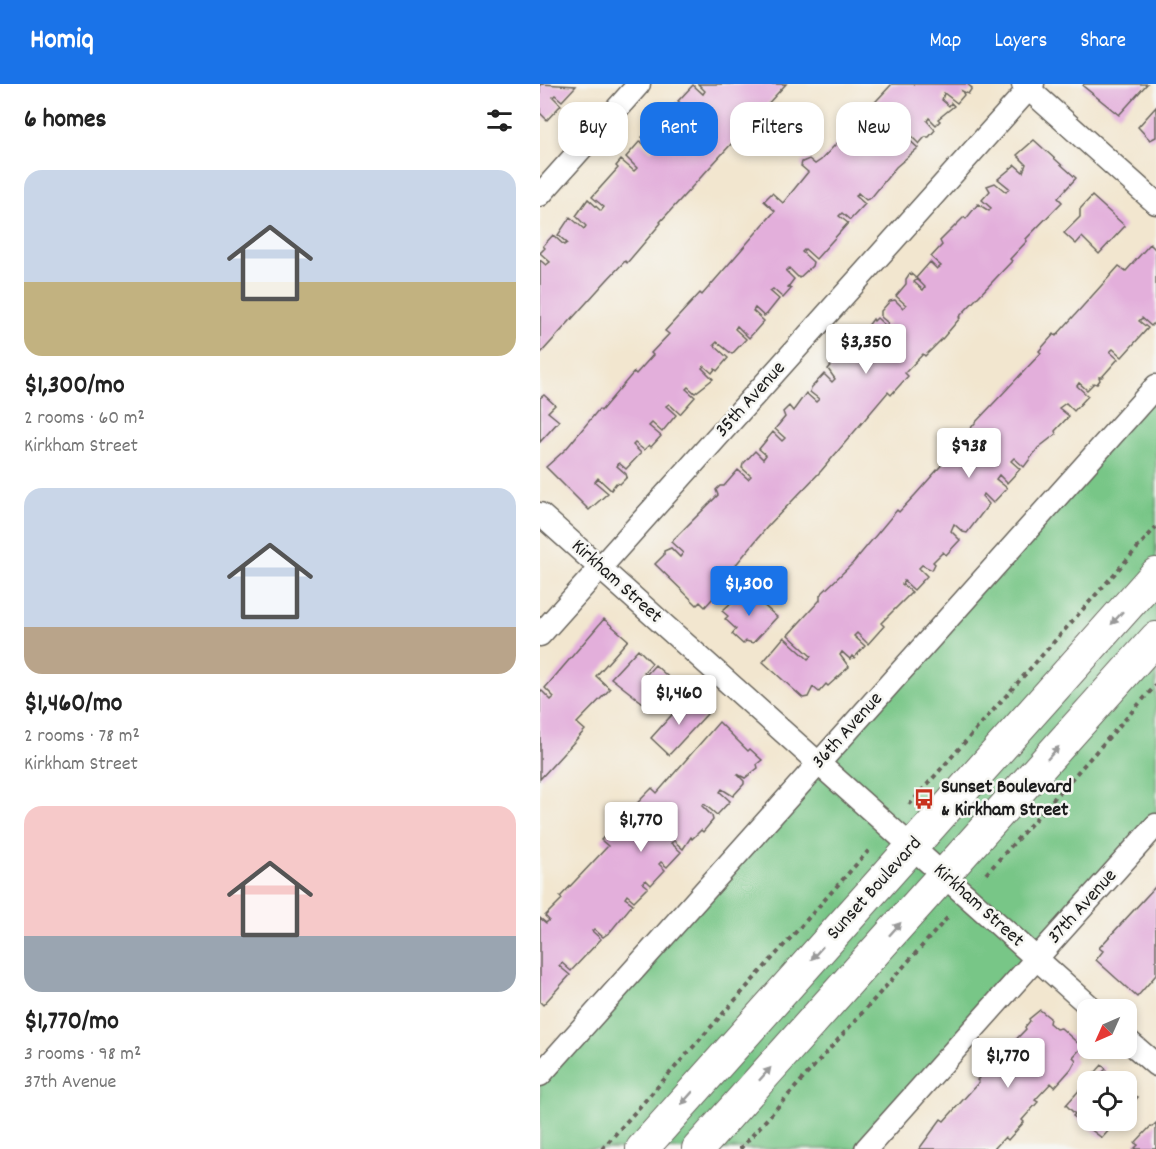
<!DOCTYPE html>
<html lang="en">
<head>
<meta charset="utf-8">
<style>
  :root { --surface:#fff; --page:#f2f2f2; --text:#222; --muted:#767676; --accent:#1a73e8 }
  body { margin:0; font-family:Dekko,sans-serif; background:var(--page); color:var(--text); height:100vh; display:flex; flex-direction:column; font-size:22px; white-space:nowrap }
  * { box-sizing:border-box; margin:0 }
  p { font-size:20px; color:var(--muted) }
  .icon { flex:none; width:33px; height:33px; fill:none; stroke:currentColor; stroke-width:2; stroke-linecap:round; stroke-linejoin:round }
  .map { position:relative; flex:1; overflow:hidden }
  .drawer { display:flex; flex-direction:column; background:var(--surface); width:540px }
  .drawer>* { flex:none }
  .top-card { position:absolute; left:18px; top:18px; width:507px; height:54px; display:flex; gap:12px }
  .needle { width:39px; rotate:225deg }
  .tools { position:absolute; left:537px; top:915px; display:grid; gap:12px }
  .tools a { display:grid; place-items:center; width:60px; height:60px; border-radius:12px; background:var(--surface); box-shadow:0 3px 9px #0003; font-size:30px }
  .price { position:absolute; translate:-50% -51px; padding:0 14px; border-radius:6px; background:#fff; color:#222; font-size:20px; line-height:39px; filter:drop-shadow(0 2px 3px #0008) }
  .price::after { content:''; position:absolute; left:50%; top:36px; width:18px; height:14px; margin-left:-9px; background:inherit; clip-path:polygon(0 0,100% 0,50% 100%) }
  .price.active { background:var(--accent); color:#fff }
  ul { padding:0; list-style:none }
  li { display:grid; align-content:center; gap:12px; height:318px; padding:0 24px }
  li span { display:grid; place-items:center; height:186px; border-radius:18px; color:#555 }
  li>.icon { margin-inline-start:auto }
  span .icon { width:108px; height:108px; fill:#fffc; stroke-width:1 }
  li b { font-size:26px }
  h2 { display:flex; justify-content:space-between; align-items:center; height:72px; padding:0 24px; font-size:26px }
  .tag { padding:0 21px; border-radius:18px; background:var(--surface); box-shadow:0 3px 9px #0003; font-size:21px; line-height:54px }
  .tag.active { background:var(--accent); color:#fff }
  header { display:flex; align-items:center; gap:36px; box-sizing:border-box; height:84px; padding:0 30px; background:var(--accent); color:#fff }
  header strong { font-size:28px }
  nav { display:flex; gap:33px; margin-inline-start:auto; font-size:21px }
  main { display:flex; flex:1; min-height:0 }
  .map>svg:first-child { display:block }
  .green { fill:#78c687; stroke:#4a7152; stroke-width:1.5 }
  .building { fill:#e3afdb }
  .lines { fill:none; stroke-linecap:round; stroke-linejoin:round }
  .minor-casing { stroke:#67635b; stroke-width:25 }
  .secondary-casing { stroke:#67635b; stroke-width:34 }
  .path { stroke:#67635b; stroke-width:4; stroke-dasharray:4.5 4.5; stroke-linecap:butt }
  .minor { stroke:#fff; stroke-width:22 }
  .secondary { stroke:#fff; stroke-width:32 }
  .oneway { fill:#999 }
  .labels { text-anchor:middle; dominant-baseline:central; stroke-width:5; stroke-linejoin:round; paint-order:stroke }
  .street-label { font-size:20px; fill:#1c1c1c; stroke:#f6f6f2 }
  .poi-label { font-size:20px; font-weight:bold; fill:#1c1c1c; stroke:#f6f6f2; text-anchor:start }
</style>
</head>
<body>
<header>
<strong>Homiq</strong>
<nav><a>Map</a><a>Layers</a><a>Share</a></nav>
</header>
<main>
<section class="drawer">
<h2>6 homes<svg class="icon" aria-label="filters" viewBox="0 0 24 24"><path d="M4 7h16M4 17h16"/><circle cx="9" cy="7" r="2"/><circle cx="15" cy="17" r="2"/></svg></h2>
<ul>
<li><span style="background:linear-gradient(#c9d6e8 60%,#c2b280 0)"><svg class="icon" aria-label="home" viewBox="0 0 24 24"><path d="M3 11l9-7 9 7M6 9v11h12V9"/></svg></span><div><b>$1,300/mo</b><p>2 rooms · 60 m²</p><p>Kirkham Street</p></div></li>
<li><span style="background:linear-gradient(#c9d6e8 75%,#b9a48a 0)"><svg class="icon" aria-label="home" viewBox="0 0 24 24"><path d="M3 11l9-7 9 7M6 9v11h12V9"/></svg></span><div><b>$1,460/mo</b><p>2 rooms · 78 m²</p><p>Kirkham Street</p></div></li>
<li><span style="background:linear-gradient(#f6c9c9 70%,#9aa5b1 0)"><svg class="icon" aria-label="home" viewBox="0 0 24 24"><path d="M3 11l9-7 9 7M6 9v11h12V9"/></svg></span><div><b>$1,770/mo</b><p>3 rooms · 98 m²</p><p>37th Avenue</p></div></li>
</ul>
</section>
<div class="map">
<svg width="616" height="1065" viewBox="0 0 616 1065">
  <rect width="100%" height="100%" fill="#f6f6f2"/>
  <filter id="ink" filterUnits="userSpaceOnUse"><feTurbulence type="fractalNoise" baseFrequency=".0167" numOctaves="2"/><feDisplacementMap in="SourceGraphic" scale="12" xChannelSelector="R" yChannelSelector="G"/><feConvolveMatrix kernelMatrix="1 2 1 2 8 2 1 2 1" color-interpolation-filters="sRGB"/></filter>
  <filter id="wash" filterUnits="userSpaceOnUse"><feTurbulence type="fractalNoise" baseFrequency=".008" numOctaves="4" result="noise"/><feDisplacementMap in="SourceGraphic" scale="24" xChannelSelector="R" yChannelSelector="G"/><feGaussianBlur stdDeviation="1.35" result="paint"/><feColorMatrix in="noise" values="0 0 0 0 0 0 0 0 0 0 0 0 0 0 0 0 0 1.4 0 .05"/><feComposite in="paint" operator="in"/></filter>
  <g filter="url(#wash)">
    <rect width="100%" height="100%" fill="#f2e6cf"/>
    <path class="green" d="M616 303V741L326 1065H0V991Z"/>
    <g id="blocks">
      <path class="building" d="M0 0 36 2 22 17 15 11 13 13 21 21 7 36 0 29Z
        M158 0H246L120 138 121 139 87 179 85 177 67 196 0 270V176L6 181 10 178 0 169 5 164 3 162 13 151 24 161 27 159 18 151 30 133 44 145 46 142 36 132 48 115 61 127 64 123 52 113 78 84 76 82 81 76 94 87 97 84 86 73 100 57 111 67 114 64 102 53 111 47 107 43 115 35 131 50 133 47 119 34 135 20 145 29 148 26 138 17 153 1 163 10 165 7Z
        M352 0H427L432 4 428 10 422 7 424 11 417 19 404 9 402 16 409 22 411 19 414 22 398 35 400 37 396 41 389 34 387 37 395 46 389 53H385L379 60 370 51 367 54 378 64 356 83 331 114 326 116 318 109 316 112 325 120 310 136 302 129 299 132 308 139 276 175 265 165 262 168 273 178 272 182 259 194 249 184 246 187 254 195 248 203 251 205 243 214 233 205 230 207 239 215 227 230 224 232 215 224 213 227 224 237 209 254 197 242 195 245 206 255 192 270 177 258 174 261 188 274 177 287 175 285 172 289 164 282 162 284 173 295 155 309 148 303 146 305 155 313 140 330 129 320 126 322 136 331 122 348 112 339 109 342 121 352 111 363 109 361 104 366 95 359 93 361 101 369 86 385 79 379 77 382 86 390 87 393 80 400 76 399 71 406 58 394 55 398 68 409 49 426 6 383 26 365 59 325 61 327 94 288 96 290 113 271 111 269 129 250 125 247 160 209 162 211 235 127 224 117 232 109 243 119 268 88 261 82 262 78 269 75 275 80 281 76Z
        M544 0H607L579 31 543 2Z
        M616 23V53L610 56 598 43Z
        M494 56 536 94 518 114 522 118 486 155 487 157 470 175 472 177 419 233 420 234 403 254 385 272 383 270 365 289 368 292 351 311 348 308 281 387 228 442 179 501 182 504 165 523 160 518 157 521 115 480 124 471V467L131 464 140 473 143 469 131 458 178 411 176 406 180 402H184L198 386 208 395 211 392 202 384 203 380 215 367 223 375 226 371 219 365 233 348 242 357 245 354 235 345 245 333 243 328 249 322 253 327 266 309 276 318 279 315 270 308 271 304 284 290 292 298 295 295 288 285 300 272 310 279 312 276 306 271 316 260V253H321L329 261 331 259 322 250 333 235 334 237 337 234 346 242 348 239 341 233V227L350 217 355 216 363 224 366 221 356 212 366 200V195L370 189 377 195 374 198 383 206 385 203 376 194 390 178 397 185 401 182 391 173 402 161 400 157 424 133 426 135 438 120 449 127 451 124 442 116 450 107 447 102 455 99 466 108 469 104 458 95 475 81 483 88 486 80 477 71Z
        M552 112 585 142 559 170 542 153 536 160 524 149 540 133V125Z
        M610 160 616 166V237L611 242 602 234 599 237 608 244 582 273 573 265 570 268 578 275 562 293H559L560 296 557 300 554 299 547 306 539 299 537 302 548 312 534 327 526 319 519 324 529 332 515 347 516 350 498 364 484 383 474 374 471 377 480 385 467 399 459 391 456 395 467 404 453 419 444 410 442 412 449 420 427 449 423 448 414 440 411 447 420 456 406 471 403 468 393 478 395 480 392 486 382 481 379 484 387 492 374 506 364 497 362 500 372 508 341 539 344 542 328 560 317 549 314 552 325 562 314 574 312 572 310 575 302 568 300 571 309 583 288 602 286 600 279 608 273 603 268 613 263 614 223 578 244 553 268 575 271 572 248 551 280 516V511L312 480 357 426 359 428 375 411 422 358 420 357 435 339 501 269 499 267 514 250 516 252 579 182 586 187Z
        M4 311 15 321 8 328 19 337 0 358V314Z
        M209 503 221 514 219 517 237 533 213 559 206 557 203 560 192 550 196 545 185 535 188 532 182 527Z
        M64 535 88 556 56 592 70 605 37 639 45 646 0 695V605L11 616 14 613 5 604Z
        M98 565 112 579 104 588 106 591 115 581 136 600 112 626 71 594Z
        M148 613 164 624 162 626 167 630 129 671 111 654Z
        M179 638 208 667 210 665 222 676 217 680 218 684 205 694 197 690 204 697V700L193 712 182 705 180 708 190 717 177 731 164 720 162 722 172 732 173 736 163 748 161 746 152 755 151 753 143 765 134 757 131 759 141 768 127 783 121 778 119 780 125 786 111 801 106 796 103 799 108 803 94 817 87 811 85 814 93 820 70 848 63 853 54 845 52 847 61 855 31 887 22 879 19 882 30 891 3 921 0 918V834L6 839 9 836 5 832 22 815 20 813 68 762 61 756 112 704 117 709Z
        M616 802V891L597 913 556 876 563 867 559 864Z
        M500 926 510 934 509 939 516 945 521 944 542 963 533 973 536 976 531 985 515 1003 511 999 495 1016 498 1018 482 1036 484 1038 468 1056 465 1053 454 1065H379L401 1035 404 1037 439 998 437 996 486 945 485 943 490 937 489 935Z
        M562 981 566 985 563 988 578 998H548V1036H578L562 1054 533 1032 535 1030 526 1021Z
        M586 1008 598 1013 586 1026Z
        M616 1039V1065H594L598 1061 595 1059 611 1042 612 1043Z"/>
    </g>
  </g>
  <g filter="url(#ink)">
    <use href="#blocks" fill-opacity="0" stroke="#67635b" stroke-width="1.5"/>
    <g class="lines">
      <g class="minor-casing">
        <path id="minor" d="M483 0 616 119
          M0 111 99 0
          M0 430 554 926
          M0 551 493 0
          M586 955 616 981
          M0 991 616 302
          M326 1065 616 741"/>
      </g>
      <g class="secondary-casing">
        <path id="secondary" d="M102 1065 616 490
          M158 1065 616 554"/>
      </g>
      <path class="path" d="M369 721 616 443
        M446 790 616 601
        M62 1065 330 765
        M200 1065 408 833"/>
      <use href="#minor" class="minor"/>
      <use href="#secondary" class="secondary"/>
    </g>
    <defs><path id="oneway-solid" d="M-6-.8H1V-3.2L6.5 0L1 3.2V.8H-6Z" transform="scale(1.5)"/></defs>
    <g class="oneway">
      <use href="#oneway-solid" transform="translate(577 534) rotate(132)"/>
      <use href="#oneway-solid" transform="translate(513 669) rotate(-48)"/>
      <use href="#oneway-solid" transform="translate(355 845) rotate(-48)"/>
      <use href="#oneway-solid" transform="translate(277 869) rotate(132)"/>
      <use href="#oneway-solid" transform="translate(225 990) rotate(-48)"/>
      <use href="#oneway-solid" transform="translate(147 1014) rotate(132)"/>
    </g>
  </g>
  <defs>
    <g id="bus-bare" transform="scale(1.62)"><path d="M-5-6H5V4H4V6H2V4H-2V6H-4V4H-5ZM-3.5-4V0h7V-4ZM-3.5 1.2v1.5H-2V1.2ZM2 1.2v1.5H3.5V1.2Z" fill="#c8321e" stroke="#f6f6f2" stroke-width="2.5" paint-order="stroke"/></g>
  </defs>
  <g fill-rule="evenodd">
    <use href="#bus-bare" x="384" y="715"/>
  </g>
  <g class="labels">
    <g class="street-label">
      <text transform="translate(211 316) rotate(-48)">35th Avenue</text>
      <text transform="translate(76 498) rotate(42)">Kirkham Street</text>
      <text transform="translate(308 647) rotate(-48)">36th Avenue</text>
      <text transform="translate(335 805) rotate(-48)">Sunset Boulevard</text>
      <text transform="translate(438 822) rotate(42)">Kirkham Street</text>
      <text transform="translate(543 823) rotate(-48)">37th Avenue</text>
    </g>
    <g class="poi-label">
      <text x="401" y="704">Sunset Boulevard<tspan x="401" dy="23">&amp; Kirkham Street</tspan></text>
    </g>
  </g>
</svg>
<div class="tools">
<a><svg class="needle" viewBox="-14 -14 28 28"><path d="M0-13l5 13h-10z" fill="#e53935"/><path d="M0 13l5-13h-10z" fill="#767676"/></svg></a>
<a><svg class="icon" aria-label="locate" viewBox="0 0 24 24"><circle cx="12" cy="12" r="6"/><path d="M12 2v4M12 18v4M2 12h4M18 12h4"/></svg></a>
</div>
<b class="price" style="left:326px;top:291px">$3,350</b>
<b class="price" style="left:429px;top:395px">$938</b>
<b class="price active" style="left:209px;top:533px">$1,300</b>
<b class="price" style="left:139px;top:642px">$1,460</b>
<b class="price" style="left:101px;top:769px">$1,770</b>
<b class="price" style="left:468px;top:1005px">$1,770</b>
<div class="top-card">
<a class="tag">Buy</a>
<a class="tag active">Rent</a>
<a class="tag">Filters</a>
<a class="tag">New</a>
</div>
</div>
</main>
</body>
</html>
